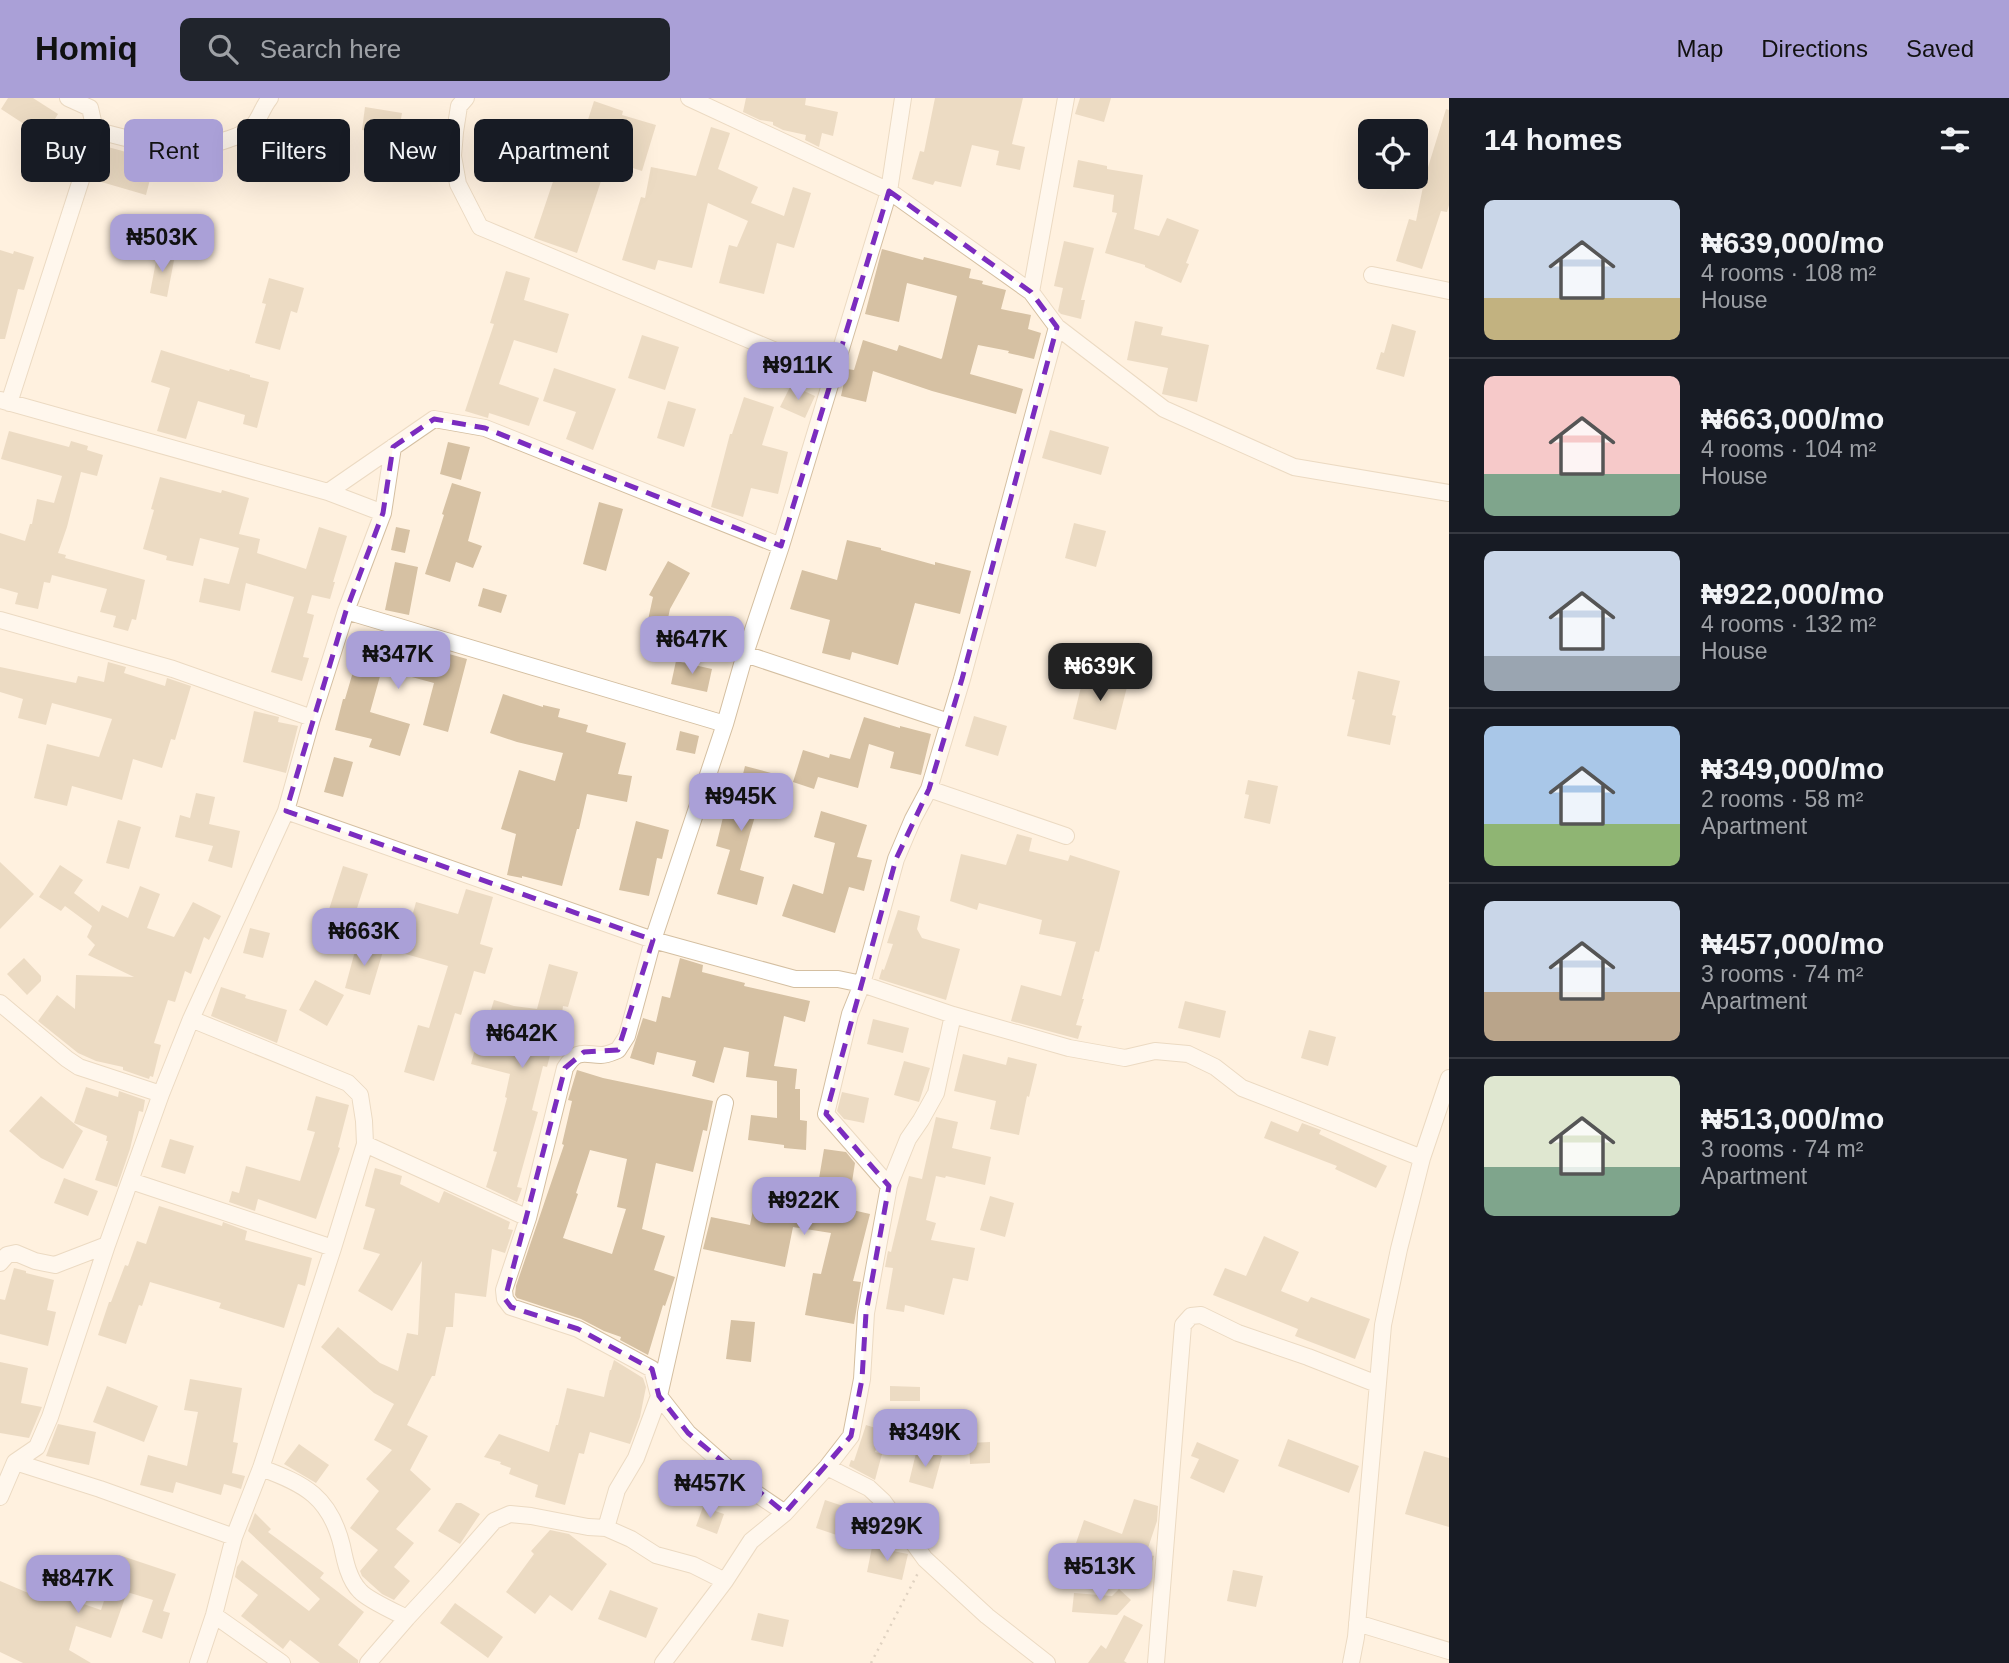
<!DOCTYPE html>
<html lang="en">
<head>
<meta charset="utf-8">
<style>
  :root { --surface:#171b24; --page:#20242c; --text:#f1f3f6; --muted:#9ea1a6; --line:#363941; --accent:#aaa0d7 }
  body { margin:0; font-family:Helvetica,sans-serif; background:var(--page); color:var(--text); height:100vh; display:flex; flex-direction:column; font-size:26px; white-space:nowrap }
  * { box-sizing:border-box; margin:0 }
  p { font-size:23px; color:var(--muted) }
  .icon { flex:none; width:38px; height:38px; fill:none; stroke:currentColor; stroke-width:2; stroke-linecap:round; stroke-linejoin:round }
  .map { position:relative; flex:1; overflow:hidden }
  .details { display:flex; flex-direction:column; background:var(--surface); width:560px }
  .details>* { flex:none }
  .banner { position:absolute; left:21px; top:21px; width:665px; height:63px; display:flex; gap:14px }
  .tools { position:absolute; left:1358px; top:21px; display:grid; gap:14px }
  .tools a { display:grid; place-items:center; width:70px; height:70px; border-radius:10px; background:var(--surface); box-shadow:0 7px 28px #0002; font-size:35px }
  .price { position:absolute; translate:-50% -60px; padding:0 16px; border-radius:14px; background:var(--accent); color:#111; font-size:23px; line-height:46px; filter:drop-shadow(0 2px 4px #0008) }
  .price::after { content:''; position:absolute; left:50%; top:42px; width:21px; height:16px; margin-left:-10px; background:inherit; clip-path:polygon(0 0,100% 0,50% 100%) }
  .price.active { background:#222; color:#fff }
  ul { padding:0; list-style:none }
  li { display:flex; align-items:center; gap:21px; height:175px; padding:0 35px }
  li+li { border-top:2px solid var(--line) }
  li span { display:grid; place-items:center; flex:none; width:196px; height:140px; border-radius:10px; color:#555 }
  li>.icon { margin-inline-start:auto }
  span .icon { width:84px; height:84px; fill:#fffc; stroke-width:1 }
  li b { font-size:30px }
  h2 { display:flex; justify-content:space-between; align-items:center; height:84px; padding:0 35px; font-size:30px }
  .chip { padding:0 24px; border-radius:10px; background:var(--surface); box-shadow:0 7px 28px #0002; font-size:24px; line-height:63px }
  .chip.active { background:var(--accent); color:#111 }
  header { display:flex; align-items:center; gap:42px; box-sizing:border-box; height:98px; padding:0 35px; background:var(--accent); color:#111 }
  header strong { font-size:33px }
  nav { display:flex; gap:38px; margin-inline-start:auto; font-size:24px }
  .search { width:490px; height:63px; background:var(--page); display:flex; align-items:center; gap:18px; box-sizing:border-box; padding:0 24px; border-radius:10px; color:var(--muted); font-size:26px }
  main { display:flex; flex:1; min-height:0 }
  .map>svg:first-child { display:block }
  .building { fill:#d6c1a3; fill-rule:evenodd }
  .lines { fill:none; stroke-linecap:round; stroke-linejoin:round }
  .minor-casing { stroke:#d4bfa1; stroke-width:18 }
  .path { stroke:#baae9e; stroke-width:2.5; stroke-dasharray:2 5; stroke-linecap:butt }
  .minor { stroke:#fff; stroke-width:16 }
  .marked { fill:none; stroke:#7b2cbf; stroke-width:5; stroke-dasharray:14 9; stroke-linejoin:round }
</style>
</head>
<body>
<header>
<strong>Homiq</strong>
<div class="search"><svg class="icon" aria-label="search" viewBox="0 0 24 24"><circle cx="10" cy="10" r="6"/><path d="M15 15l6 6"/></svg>Search here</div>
<nav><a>Map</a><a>Directions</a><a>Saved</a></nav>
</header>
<main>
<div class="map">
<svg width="1449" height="1565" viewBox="0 0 1449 1565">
  <rect width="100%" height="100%" fill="#fff1df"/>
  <path class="building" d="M8 0H33L58 16 44 39 1 11Z
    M746 0H806L805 7 838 14 833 38 822 35 819 49 805 42 806 37 783 32 773 27V24L760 22 743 14Z
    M935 0H1023L1012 46 1025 49 1020 72 996 67 999 53 972 47 961 89 935 83 933 87 912 81 920 53 924 54Z
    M1080 0H1111L1104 24 1075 16Z
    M594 3 623 13 622 17 656 27 642 73 608 62 577 155 534 140 563 54 576 59Z
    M365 9 402 15 398 38 362 32Z
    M1446 11 1449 12V107L1447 114 1441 113 1422 171 1396 163 1409 121 1416 123 1425 79Z
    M711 29 730 35 718 71 758 89 751 105 784 118 793 89 811 95 794 150 777 145 764 196 719 185 729 147 737 149 748 123 708 105 692 170 658 162 655 172 622 162 641 99 645 100 651 69 696 78Z
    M108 49 155 62 146 97 98 83Z
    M1078 62 1107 68V71L1143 77 1134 131 1159 138 1167 120 1199 132 1186 165 1189 166 1181 185 1145 169V167L1105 155 1117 115 1112 114 1114 97 1073 89Z
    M1064 143 1094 150 1081 202H1085L1081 221 1061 216 1058 213 1063 190 1054 188Z
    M882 151 923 162 924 159 971 171 969 180 983 183 982 186 1006 192 1001 211 1031 217 1028 231 1041 235 1034 261 1008 255 1009 253 978 247 970 276 1023 291 1016 316 932 293 873 273 866 304 841 298 847 271 854 272 863 242 897 253 899 247 941 261 942 260 957 198 907 185 899 224 865 216Z
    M0 152 13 156 14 153 34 159 24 192 18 191 5 241H0Z
    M158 153 175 157 167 199 150 195Z
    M506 173 530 180 524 202 569 216 557 255 514 242 499 286 539 300 529 328 489 315 488 320 465 313 494 226 490 225Z
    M269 180 304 190 297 215 291 213 280 252 255 245 266 206 262 205Z
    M1135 223 1163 229 1161 237 1209 247 1197 304 1162 296 1168 270 1127 262Z
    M1392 226 1416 233 1404 279 1376 271 1381 254 1384 255Z
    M642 237 679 249 665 292 628 280Z
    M161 252 229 273 230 271 250 277V279L269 284 257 330 243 326 245 317 198 303 186 341 157 333 170 290 151 284Z
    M554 270 616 291 593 352 566 341 576 314 543 303Z
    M791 287 815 298 805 320 780 309Z
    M744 299 774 309 762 347 788 354 778 396 751 390 743 419 711 409 730 336H732Z
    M668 303 696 311 684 349 657 340Z
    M1050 332 1109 349 1101 377 1042 360Z
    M9 333 69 349 71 343 88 348 87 352 103 357 97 378 81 374 67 429 58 455 66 457 65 460 145 482 136 522 132 521 128 533 113 529 116 518 100 514 107 491 52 477 50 485 44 484 38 511 15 506 18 495 0 490V435L25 443 30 426H32L37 401 54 405 62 378 1 361Z
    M448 344 470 349 461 382 440 376Z
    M160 379 221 395 222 392 249 400 239 436 260 441 257 455 306 471 319 429 347 438 333 484H335L330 501 312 497 307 515 314 517 303 559 309 560 302 583 271 574 294 499 246 485 240 513 199 504 204 480 229 486 239 450 200 440 193 468 166 462 167 458 143 451 154 412 151 411Z
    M452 385 481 394 468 443 482 448 473 470 456 464 450 484 425 476 444 417 442 416Z
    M599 404 623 411 606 473 583 466Z
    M1074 425 1106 433 1096 469 1065 460Z
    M396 429 410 432 405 455 391 452Z
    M847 442 881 450V452L935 467V464L971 473 960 516 915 505 898 567 852 554 850 562 822 555 830 522 790 511 802 472 837 482Z
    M668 463 690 475 670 511 660 557 641 554 653 499 649 497Z
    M395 464 418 469 409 517 385 512Z
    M483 490 507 497 501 515 478 508Z
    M365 533 392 539 390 545 441 558 442 554 467 561 448 634 423 627 434 585 382 571 370 614 410 626 400 658 369 649 372 641 335 632 343 601H345Z
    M676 563 712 571 707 594 671 586Z
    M108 564 126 569 124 575 165 588 167 580 191 588 175 642 171 641 162 670 133 661 122 702 72 688 67 708 34 700 47 646 99 659 112 621 52 605 46 627 18 620 23 601 0 594V569L76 585 78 578 104 584Z
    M1358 573 1400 583 1392 617 1396 618 1390 647 1347 638 1355 602 1352 601Z
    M1084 577 1127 589 1116 632 1073 621Z
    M503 596 543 609V607L560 611 558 619 588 627 586 634 626 645 618 676 632 678 627 704 587 696 579 731H577L562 788 522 778V780L507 777 516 736 501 731 519 672 555 683 563 655 517 644 490 635Z
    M254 613 279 619 278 624 298 628 286 675 243 664Z
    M974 618 1007 628 998 658 965 648Z
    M864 619 900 630V628L931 636 921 677 890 670 894 654 869 646 858 690 818 679 814 691 793 684 803 652 829 660 830 656 850 661Z
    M680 633 699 638 695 656 676 652Z
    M334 659 353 664 343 699 324 694Z
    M745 668 771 675 759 716 756 715 750 735 740 772 764 779 757 807 717 796 730 752 716 748 728 699 712 698 716 686 740 688Z
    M1248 682 1278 688 1270 726 1244 720 1249 697 1245 696Z
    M196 695 215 699 209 726 240 733 232 770 208 763 213 748 175 739 180 717 190 720Z
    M821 713 867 727 857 759 872 762 864 793 849 789 835 835 782 818 793 786 823 796 835 745 814 739Z
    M118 722 141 729 129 771 106 765Z
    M636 723 669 732 662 761 657 760 649 798 619 792Z
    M1017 736 1032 740 1029 753 1068 763 1070 757 1120 773 1099 854 1095 853 1082 901H1084L1076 927 1082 928 1078 941 1011 923 1021 887 1061 898 1076 844 1039 836 1042 822 979 805 977 812 950 803 961 756 1006 767Z
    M0 764 34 796 0 831Z
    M60 767 83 782 74 795 99 814 102 807 128 820 140 788 160 796 147 830 174 839 193 804 221 818 209 842 204 839 191 876 185 873 175 904 168 902 154 945 161 947 153 979 150 978 149 981 123 972V969L96 963 78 955 38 923 57 897 75 911 76 877 134 879 88 857 95 847 87 839 92 828 65 808 61 813 39 799Z
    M343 768 368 776 349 835 324 827Z
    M466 791 493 799 480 846 493 850 485 876 474 873 461 917 455 915 434 983 404 974 418 927 429 930 448 868 402 855 416 804 458 816Z
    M898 812 920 818 917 831 922 840 960 851 946 902 879 881 882 871 884 872 893 846 887 845Z
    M250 830 270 835 263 860 243 855Z
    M358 842 384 850 370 897 345 890Z
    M24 860 41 878V883L27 897 7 876Z
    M680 860 703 867 702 874 745 885 744 888 810 903 805 924 784 918 774 968 797 971 795 991H800V1022L807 1023 806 1052 784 1050V1047L748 1042 751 1017 777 1020V983L746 979 749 954 724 949 714 985 692 978 696 963 657 954 654 967 630 960 643 920 656 924 662 898 670 900Z
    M549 866 578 874 568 909 563 908 559 942H554L547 969 543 968 532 1012 538 1014 517 1089 522 1090 517 1104 486 1089 497 1054 493 1053 507 1000 505 999 510 976 471 966 476 947 480 948 494 902 514 908 537 911Z
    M315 882 344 897 327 928 299 912Z
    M221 889 246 897 245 900 287 912 277 945 211 918Z
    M1185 903 1226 913 1220 940 1178 930Z
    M873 921 909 930 903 955 867 946Z
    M1309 932 1336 939 1328 968 1301 960Z
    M963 956 1006 967 1008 959 1037 966 1029 999 1027 998 1019 1037 990 1031 996 1003 954 993Z
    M904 963 930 970 919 1004 894 997Z
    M577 972 603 980 713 1003 707 1033 703 1032 693 1074 656 1065 642 1131 665 1138 654 1172 675 1179 665 1208 663 1207 648 1257 620 1242 621 1239 604 1233 581 1221 517 1200 515 1197 516 1188 564 1047 562 1046 572 1003 568 1002ZM590 1052 627 1061 617 1109 626 1111 612 1156 563 1140 578 1096 576 1095Z
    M86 989 118 999 119 993 145 1002 143 1014 139 1013 130 1051 117 1089 95 1082 108 1043H106L107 1038 74 1025Z
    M842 994 869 1000 864 1025 844 1021 837 1013Z
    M41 998 83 1033 63 1071 41 1060 9 1033Z
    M316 998 349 1007 338 1049 340 1050 316 1121 258 1101 255 1113 229 1104 232 1093 239 1095 246 1068 300 1083 315 1034 307 1032Z
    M936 1019 958 1024 952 1050 991 1059 985 1087 946 1078 945 1080 936 1078 926 1122 936 1125 931 1142 975 1150 968 1183 953 1180 944 1217 905 1207 904 1214 886 1211 893 1170 885 1169 888 1153 891 1154 909 1078 922 1081Z
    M1271 1023 1298 1034 1302 1025 1321 1032 1319 1036 1387 1068 1376 1090 1335 1071 1337 1068 1264 1040Z
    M170 1041 194 1048 185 1076 161 1069Z
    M824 1051 846 1054 855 1065 852 1084 839 1081 835 1108 870 1116 853 1183 861 1184 854 1226 805 1217 813 1175 821 1176 831 1135 793 1129 785 1169 703 1151 711 1119 750 1127 758 1086 816 1098Z
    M375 1070 402 1078 400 1086 439 1105 444 1093 510 1124 508 1131 513 1132 505 1155 492 1151 486 1199 455 1195 453 1229H446L435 1278H432L407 1327 428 1338 410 1372 431 1391 396 1431 414 1445 394 1469 410 1483 394 1502 382 1496 362 1478 360 1473 378 1452 350 1430 379 1393 366 1381 392 1352 374 1342 394 1306 374 1295 321 1249 338 1229 380 1265 398 1273 407 1235 418 1237 422 1163 392 1213 358 1193 380 1156 363 1151 375 1111 365 1108Z
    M64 1080 98 1093 88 1118 54 1105Z
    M990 1098 1014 1105 1005 1139 980 1132Z
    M159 1108 222 1128 223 1124 247 1133 245 1142 312 1160 305 1188 298 1186 284 1230 219 1210 221 1205 150 1184 142 1208 139 1207 126 1246 98 1237 109 1204H111L125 1167 128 1168 137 1143 146 1146Z
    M1264 1138 1299 1154 1281 1193 1308 1204 1311 1199 1370 1221 1355 1261 1295 1238 1298 1231 1213 1197 1225 1170 1246 1178Z
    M14 1170 26 1173V1175L54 1182 47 1212 56 1214 48 1248 0 1236V1201L5 1202Z
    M731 1222 755 1224 751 1264 726 1261Z
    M614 1262 643 1280 646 1289 640 1319 630 1346 590 1334 584 1356 579 1355 565 1407 535 1399 538 1387 509 1376 511 1370 500 1366 501 1364 484 1359 499 1336 549 1354 556 1327H558L567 1290 604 1299 610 1272H611Z
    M0 1264 28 1270 21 1305 42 1309 29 1340 0 1335Z
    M190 1281 242 1290 233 1344 238 1345 232 1375 245 1378 241 1391 224 1386 221 1397 176 1384 173 1395 140 1387 148 1357 187 1368 198 1314 184 1312Z
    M107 1288 158 1308 144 1344 93 1324Z
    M890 1288 920 1289V1303H890Z
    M58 1326 96 1334 89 1367 46 1358Z
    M866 1327 882 1332 875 1354 882 1356 875 1382 849 1368 851 1362 854 1363Z
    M1288 1341 1359 1368 1349 1395 1278 1368Z
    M990 1344V1365L970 1366 969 1345Z
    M1197 1344 1239 1362 1224 1395 1190 1380 1199 1361 1191 1358Z
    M299 1346 329 1367 316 1385 284 1366Z
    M917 1351 942 1358 933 1391 909 1384Z
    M1424 1353 1449 1360V1429L1405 1416Z
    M1134 1401 1158 1408 1157 1423 1146 1456 1154 1458 1147 1480 1117 1471 1119 1463 1075 1448 1084 1422 1122 1436Z
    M825 1402 870 1417 860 1445 816 1430Z
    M456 1405H461L480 1416 460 1446 438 1433Z
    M703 1409 724 1416 717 1436 696 1428Z
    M255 1415 271 1431 268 1434 324 1475 320 1480 364 1514 338 1547 358 1562V1565H320L290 1542 283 1551 241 1518 258 1497 235 1479 237 1469 242 1462 309 1513 320 1501 248 1433Z
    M550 1432 569 1436 607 1466 572 1513 550 1497 535 1516 506 1494 534 1456 531 1453Z
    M872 1449 908 1456 902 1482 867 1474Z
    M119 1457 176 1476 163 1513 170 1515 162 1541 142 1534 153 1502 127 1494 111 1540 76 1528 69 1552 91 1565H23L0 1554V1483L33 1497 34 1493 59 1503 60 1498 101 1512Z
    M1233 1472 1263 1478 1256 1509 1227 1503Z
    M1119 1491 1131 1502 1117 1517 1072 1514 1074 1495 1112 1498Z
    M610 1492 658 1510 646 1540 598 1521Z
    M455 1505 503 1539 488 1560 440 1525Z
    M758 1515 789 1522 783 1549 751 1542Z
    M1124 1517 1143 1527 1124 1563 1127 1565H1088L1101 1547 1106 1551Z"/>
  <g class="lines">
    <g class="minor-casing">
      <path id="minor" d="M466 0 459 8 455 34 453 58 458 86 480 129 833 277
        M689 0 889 93 1031 194 1057 229 1164 311 1294 369 1449 395
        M95 32C139 44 185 58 229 41 238 38 247 35 253 28 260 20 263 8 270 0
        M1372 177 1449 193
        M1031 194 1066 0
        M0 302 328 394 434 321 485 330 781 448 889 93 903 0
        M9 305 88 60 95 32 90 10 68 0
        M328 394 383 415
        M781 448 745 556 725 626 653 842 627 938 618 952C613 954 607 957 601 957 582 956 577 951 565 970L528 1120 504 1192 505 1201 511 1209 578 1231 652 1271 659 1298 688 1335 757 1396 785 1415
        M346 513 725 626
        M0 522 173 571 312 620
        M745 556 949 624
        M929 691 1066 738
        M286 713 653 842 795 881H838L862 886 953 917 1069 950 1125 960 1155 953 1188 956 1215 969 1242 990 1422 1060
        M0 905 67 961 79 969 161 996
        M191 921 348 985 360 997 364 1023 365 1046 528 1120
        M131 1083 333 1150
        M889 1088 826 1016 850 916 862 886 896 761 913 721 929 691 962 581 1057 229
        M0 1165 7 1157 16 1155 35 1163 55 1167 107 1147
        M15 1364 100 1391 234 1439
        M827 1369 869 1390 883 1403 925 1461 987 1518 1047 1565
        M261 1370C305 1386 330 1399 342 1448 345 1463 349 1482 360 1493 368 1502 395 1514 407 1520L445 1479 494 1423 510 1416 531 1418 588 1429 606 1430 617 1392 636 1360 659 1298 725 1005
        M0 1399 15 1364 37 1349 50 1319 107 1147 161 996 191 921 286 713 312 620 346 513 383 415 393 349
        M606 1430 631 1441 656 1457 693 1467 725 1483
        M214 1517 282 1565
        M1357 1525 1449 1553
        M198 1565 214 1517 234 1439 261 1370 333 1150 365 1046
        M368 1565 407 1520
        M663 1565 725 1483 751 1443 785 1415 827 1369 851 1338 862 1281 866 1215 889 1088 908 1041 921 1022 936 995 953 917
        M1156 1565 1183 1227 1191 1218 1201 1217 1238 1235 1308 1259 1377 1286
        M1351 1565 1356 1539 1383 1227 1399 1151 1422 1060 1449 980"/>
    </g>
    <path class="path" d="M871 1565 918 1475"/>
    <use href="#minor" class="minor"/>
  </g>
  <path d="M0 0H1449V1565H0ZM889 93 1031 194 1057 229 962 581 929 691 896 761 826 1016 889 1088 866 1215 862 1281 851 1338 785 1415 688 1335 659 1298 652 1271 578 1231 511 1209 505 1201 565 970 584 954 618 952 653 842 286 713 346 513 383 415 393 349 434 321 485 330 781 448Z" fill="#fff1df" fill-opacity=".55" fill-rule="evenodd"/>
  <path class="marked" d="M889 93 1031 194 1057 229 962 581 929 691 896 761 826 1016 889 1088 866 1215 862 1281 851 1338 785 1415 688 1335 659 1298 652 1271 578 1231 511 1209 505 1201 565 970 584 954 618 952 653 842 286 713 346 513 383 415 393 349 434 321 485 330 781 448Z"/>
</svg>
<div class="tools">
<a><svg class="icon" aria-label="locate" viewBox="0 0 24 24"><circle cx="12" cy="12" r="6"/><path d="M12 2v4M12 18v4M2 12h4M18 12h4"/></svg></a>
</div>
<b class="price" style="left:162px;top:176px">₦503K</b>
<b class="price" style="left:798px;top:304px">₦911K</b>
<b class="price" style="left:692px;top:578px">₦647K</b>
<b class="price" style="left:398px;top:593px">₦347K</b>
<b class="price active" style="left:1100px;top:605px">₦639K</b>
<b class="price" style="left:741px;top:735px">₦945K</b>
<b class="price" style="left:364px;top:870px">₦663K</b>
<b class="price" style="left:522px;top:972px">₦642K</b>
<b class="price" style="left:804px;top:1139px">₦922K</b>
<b class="price" style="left:925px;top:1371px">₦349K</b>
<b class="price" style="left:710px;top:1422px">₦457K</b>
<b class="price" style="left:887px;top:1465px">₦929K</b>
<b class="price" style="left:1100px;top:1505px">₦513K</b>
<b class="price" style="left:78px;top:1517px">₦847K</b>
<div class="banner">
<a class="chip">Buy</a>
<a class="chip active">Rent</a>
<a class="chip">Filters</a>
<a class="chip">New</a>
<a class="chip">Apartment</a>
</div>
</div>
<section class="details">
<h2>14 homes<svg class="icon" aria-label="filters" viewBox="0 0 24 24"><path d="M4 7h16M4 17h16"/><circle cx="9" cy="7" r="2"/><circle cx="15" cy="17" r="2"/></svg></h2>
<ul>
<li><span style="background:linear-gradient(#c9d6e8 70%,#c2b280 0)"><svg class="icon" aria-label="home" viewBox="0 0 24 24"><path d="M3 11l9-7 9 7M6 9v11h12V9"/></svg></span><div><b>₦639,000/mo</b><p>4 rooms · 108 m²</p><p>House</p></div></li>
<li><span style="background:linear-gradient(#f6c9c9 70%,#7fa58c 0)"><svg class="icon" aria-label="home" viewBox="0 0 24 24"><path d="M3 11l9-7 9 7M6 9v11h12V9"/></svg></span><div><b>₦663,000/mo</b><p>4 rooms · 104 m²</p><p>House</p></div></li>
<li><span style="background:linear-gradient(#c9d6e8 75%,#9aa5b1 0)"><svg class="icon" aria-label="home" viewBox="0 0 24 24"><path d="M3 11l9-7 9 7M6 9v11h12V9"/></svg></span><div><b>₦922,000/mo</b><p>4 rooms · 132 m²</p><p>House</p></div></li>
<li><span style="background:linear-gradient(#a9c7e8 70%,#8fb573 0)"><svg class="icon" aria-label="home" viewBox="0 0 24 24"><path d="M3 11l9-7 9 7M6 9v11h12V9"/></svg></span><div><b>₦349,000/mo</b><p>2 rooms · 58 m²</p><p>Apartment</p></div></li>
<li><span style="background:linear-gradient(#c9d6e8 65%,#b9a48a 0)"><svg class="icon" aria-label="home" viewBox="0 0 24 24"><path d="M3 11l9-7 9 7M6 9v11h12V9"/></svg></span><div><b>₦457,000/mo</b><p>3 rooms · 74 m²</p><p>Apartment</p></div></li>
<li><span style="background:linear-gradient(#dfe7d0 65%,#7fa58c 0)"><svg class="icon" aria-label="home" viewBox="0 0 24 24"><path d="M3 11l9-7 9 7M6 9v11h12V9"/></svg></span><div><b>₦513,000/mo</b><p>3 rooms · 74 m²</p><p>Apartment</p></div></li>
</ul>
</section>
</main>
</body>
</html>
